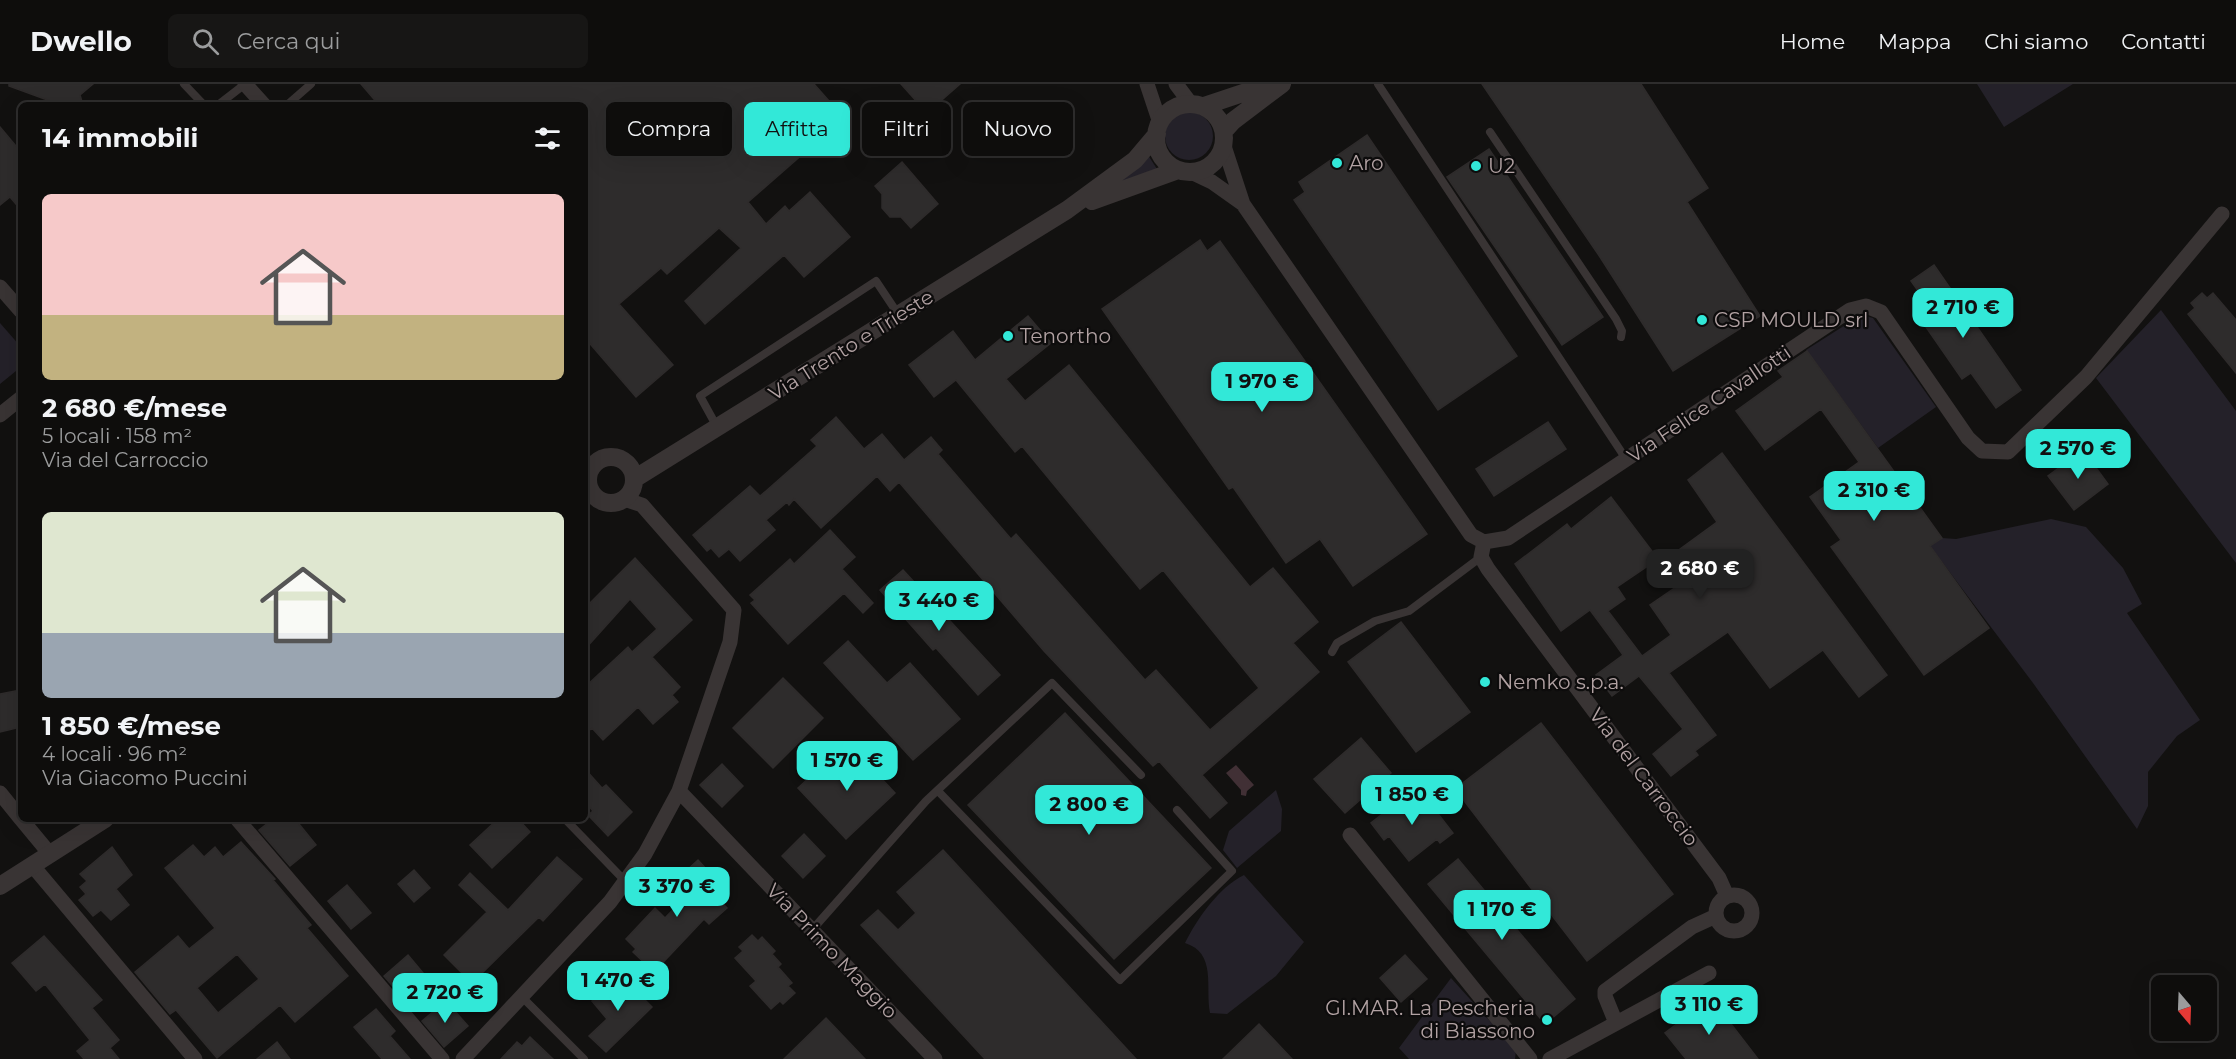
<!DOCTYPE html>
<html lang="it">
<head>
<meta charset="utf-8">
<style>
  :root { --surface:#0e0d0c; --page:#171615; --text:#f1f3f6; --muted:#9b9c9d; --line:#2e2d2d; --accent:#32e8d8 }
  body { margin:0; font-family:Montserrat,sans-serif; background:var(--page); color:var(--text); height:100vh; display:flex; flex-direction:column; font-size:22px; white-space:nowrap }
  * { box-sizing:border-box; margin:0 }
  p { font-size:20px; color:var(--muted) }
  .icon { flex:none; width:33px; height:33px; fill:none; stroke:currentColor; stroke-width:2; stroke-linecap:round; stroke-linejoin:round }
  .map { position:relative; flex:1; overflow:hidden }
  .panel { position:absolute; left:18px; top:18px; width:570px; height:720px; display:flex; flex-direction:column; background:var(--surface); border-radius:9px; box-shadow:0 6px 24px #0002,0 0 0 2px var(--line) }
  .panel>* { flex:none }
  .hud { position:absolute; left:606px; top:18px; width:570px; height:54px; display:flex; gap:12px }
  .needle { width:39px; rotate:161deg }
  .fabs { position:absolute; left:2151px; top:891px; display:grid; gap:12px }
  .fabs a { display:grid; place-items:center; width:66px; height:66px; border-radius:9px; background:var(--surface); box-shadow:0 6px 24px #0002,0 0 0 2px var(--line); font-size:30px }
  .price { position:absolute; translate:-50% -51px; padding:0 14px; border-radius:12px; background:var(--accent); color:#111; font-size:20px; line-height:39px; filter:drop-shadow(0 2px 3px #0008) }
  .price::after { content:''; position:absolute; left:50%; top:36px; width:18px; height:14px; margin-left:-9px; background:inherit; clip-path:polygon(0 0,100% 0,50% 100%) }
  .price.active { background:#222; color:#fff }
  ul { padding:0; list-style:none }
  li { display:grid; align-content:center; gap:12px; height:318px; padding:0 24px }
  li span { display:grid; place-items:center; height:186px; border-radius:9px; color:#555 }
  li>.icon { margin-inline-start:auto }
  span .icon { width:108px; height:108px; fill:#fffc; stroke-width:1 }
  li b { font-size:26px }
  h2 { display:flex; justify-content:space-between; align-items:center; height:72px; padding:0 24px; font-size:26px }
  .tag { padding:0 21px; border-radius:9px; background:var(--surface); box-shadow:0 6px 24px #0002,0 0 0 2px var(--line); font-size:21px; line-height:54px }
  .tag.active { background:var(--accent); color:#111 }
  header { display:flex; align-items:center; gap:36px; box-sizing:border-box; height:84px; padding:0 30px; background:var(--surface); border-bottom:2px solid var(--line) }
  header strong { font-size:28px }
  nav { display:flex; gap:33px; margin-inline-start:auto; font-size:21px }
  .search { width:420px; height:54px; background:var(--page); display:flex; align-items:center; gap:15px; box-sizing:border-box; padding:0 21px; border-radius:9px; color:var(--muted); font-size:22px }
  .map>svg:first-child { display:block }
  .green { fill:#242129 }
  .water { fill:#413035 }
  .building { fill:#2e2c2c; stroke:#2e2b2b; stroke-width:1.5; fill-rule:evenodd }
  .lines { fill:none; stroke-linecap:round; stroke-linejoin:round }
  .service { stroke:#393434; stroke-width:8 }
  .minor { stroke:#393434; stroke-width:15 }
  .tertiary { stroke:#393434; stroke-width:18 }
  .poi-dot { fill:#32e8d8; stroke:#0d0c0c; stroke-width:2 }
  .labels { text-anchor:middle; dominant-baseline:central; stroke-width:4.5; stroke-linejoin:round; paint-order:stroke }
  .poi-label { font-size:20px; fill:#b2a2a3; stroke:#0d0c0c; text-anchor:start }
  .street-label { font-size:20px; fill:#b2a2a3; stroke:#0d0c0c }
</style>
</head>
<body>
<header>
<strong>Dwello</strong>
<div class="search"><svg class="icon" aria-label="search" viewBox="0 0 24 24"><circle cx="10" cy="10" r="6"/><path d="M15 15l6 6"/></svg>Cerca qui</div>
<nav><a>Home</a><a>Mappa</a><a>Chi siamo</a><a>Contatti</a></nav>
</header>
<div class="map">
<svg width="2236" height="975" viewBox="0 0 2236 975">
  <rect width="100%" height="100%" fill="#121110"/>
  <path class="green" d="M1977 0H2073L2004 43Z
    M1165 52a24 24 0 1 1 48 0a24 24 0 1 1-48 0Z
    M1146 68 1157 85 1101 109Z
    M2161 226 2236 327V479L2096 294Z
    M1861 231 1873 234 1936 323 1878 364 1806 266Z
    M0 239 21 263V283L0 300Z
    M2051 435 2086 443 2123 484 2142 520 2127 529 2200 636 2177 652 2148 688V722L2137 745 2033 599 1930 462 1942 454 1956 455Z
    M1276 706 1282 725 1281 747 1237 784 1223 766 1229 747Z
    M1244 791 1304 858 1276 892 1227 930 1210 929C1205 903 1217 869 1185 859 1197 835 1219 803 1244 791Z
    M1451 894 1516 966 1515 975H1409L1399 964Z"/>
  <path class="water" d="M1236 681 1254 701 1247 707 1246 712 1241 711V706L1226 689Z"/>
  <path class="building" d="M9 0H93L80 11 83 21H54L53 18 9 2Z
    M361 0H814L844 34 748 118 766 140 785 122 789 127 810 108 850 153 804 193 784 171 705 240 685 217 741 164 719 144 667 190 661 184 619 220 673 281 636 313 585 254V21H379Z
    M901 0H960L927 29Z
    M1482 0H1641L1708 104 1687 118 1760 232 1673 287 1600 173Z
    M0 43 21 68V126L10 113 0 121Z
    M1367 51 1517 272 1438 326 1294 116 1305 108 1299 98Z
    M1489 65 1603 233 1562 261 1447 93Z
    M902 78 938 120 911 144 901 133H890L882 124V110L875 102Z
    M1200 156 1207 167 1220 157 1427 450 1353 502 1320 455 1286 479 1233 403 1229 405 1102 225Z
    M1934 181 2021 306 1996 324 1971 289 1962 295 1919 233 1931 225 1911 197Z
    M2202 209 2207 214 2213 209 2236 236V289L2188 230 2195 224 2191 219Z
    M1028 232 1051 259 1006 295 1025 317 1069 281 1250 503 1273 484 1318 538 1293 559 1319 588 1202 691 1227 719 1210 734 1159 677 1153 682 1044 567 899 398 890 407 877 392 821 444 794 415 789 421 787 418 766 436 775 446 740 477 729 465 719 473 711 464 707 467 693 451 750 402 760 412 766 407 817 362 811 356 836 333 864 365 882 350 904 376 931 353 942 366 938 370 1011 455 1016 450 1145 596 1156 586 1210 646 1259 604 1163 486 1140 505 1022 362 1015 368 956 296 934 313 909 281 953 247 975 276Z
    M1807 267 1942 454 1930 462 1989 544 1924 591 1831 463 1841 456 1810 413 1859 378 1821 325 1765 366 1736 327 1783 293 1778 287Z
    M1548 338 1566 365 1494 412 1476 385Z
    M2083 366 2108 400 2074 426 2048 392Z
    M1722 369 1887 591 1859 613 1823 566 1770 604 1728 548 1669 589 1716 651 1695 667 1698 671 1671 692 1653 670 1683 645 1639 592 1612 612 1596 591 1623 571 1613 557 1590 526 1561 547 1515 480 1567 440 1571 445 1611 413 1658 475 1617 503 1625 515 1608 527 1642 572 1671 551 1650 521 1689 494 1672 471 1717 438 1688 396Z
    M830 446 855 473 842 485 873 519 863 529 844 509 788 560 751 519 755 516 750 511 790 475 794 480Z
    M635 474 692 536 652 573 680 603 672 611 678 618 653 640 638 623 603 656 592 644 585 650V603L628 563 632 568 657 545 630 515 585 565V524Z
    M903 486 1000 591 978 611 936 564 933 566 880 506Z
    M1401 538 1470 628 1416 668 1348 578Z
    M848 557 887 599 910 579 960 635 913 676 824 579Z
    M783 594 823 634 773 684 733 644Z
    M21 606V643L0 648V610Z
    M1065 629 1211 784 1114 875 968 721Z
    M1541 639 1673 810 1587 877 1455 705Z
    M1361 654 1391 689 1345 729 1314 695Z
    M850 661 895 709 846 755 798 704 821 683 824 685Z
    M722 680 743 702 722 723 700 701Z
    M585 685 602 704 606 701 632 728 608 752 588 731 593 727 585 718Z
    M1422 709 1453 749 1440 759 1437 755 1409 777 1389 752 1384 756 1371 739 1408 710 1413 716Z
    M273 735H295L316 761 290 782 259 746Z
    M498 735H518L530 748 492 784 470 761Z
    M804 750 825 772 803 794 782 772Z
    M241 758 275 795 273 796 311 841 307 844 348 892 295 938 280 921 217 974 176 926 170 930 135 888 178 852 189 865 215 844 165 784 193 761 204 773 215 763 223 773ZM237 870 259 895 218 929 197 904Z
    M112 763 132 791 116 805 129 821 111 836 101 826 93 832 79 816 86 810 80 803 87 797 80 790Z
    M943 766 1136 975H985L861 841 878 826 898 846 916 829 897 808Z
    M557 773 582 795 543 837 539 833 472 899 444 871 487 828 459 801 470 789 508 826Z
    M1458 775 1575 915 1545 940 1428 800Z
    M698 776 716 796 708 804 727 824 709 840 704 835 654 888 633 868 636 865 626 855 655 824 665 834 685 813 672 800Z
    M414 786 430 804 414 818 398 800Z
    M347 801 371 829 351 845 328 817Z
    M752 851 758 857 762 853 775 867 772 870 781 880 778 883 792 899 788 902 795 909 783 920 780 917 771 925 750 902 756 897 735 874 743 867 739 863Z
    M44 852 102 916 92 924 119 956 110 964 119 975H84L77 967 90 956 45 900 36 907 12 879Z
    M408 871 428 895 404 915 384 892Z
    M1405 871 1427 895 1401 918 1380 894Z
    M619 890 652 923 606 968 589 952 607 935 592 917Z
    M1711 914 1758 975H1686L1665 949Z
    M446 917 468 942 444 963 422 937Z
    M376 925 395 947 390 952 410 975H382L354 943Z
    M826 934 865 975H784Z
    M1259 940 1292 975H1223Z
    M530 953 553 975H501L517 958 522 962Z
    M277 958 290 975H257Z"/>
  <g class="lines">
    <path class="service" d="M184 0 204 21
      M1378 0 1626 375
      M218 21 245 0
      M287 21 311 0
      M1490 48 1616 235 1622 247 1621 253
      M717 343 700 312 876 197 898 230
      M1332 568 1337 559 1375 537 1409 527 1481 473
      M938 707 1120 896 1232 787 1177 726
      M565 735 626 798
      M812 846 926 717 1052 599 1141 691
      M522 913 584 975"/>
    <path class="minor" d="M245 0 264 21
      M1147 0 1160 39
      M1176 0 1191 20
      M1224 62 1243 120 1471 451 1484 458 1508 454 1850 226 1866 222 1881 228 1968 354 1982 367 2008 368 2086 293 2222 130
      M1191 88 1212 98 1243 120
      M0 203 21 227
      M0 331 21 314
      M585 378 591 384
      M1484 458 1481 473 1488 485 1719 794 1727 812
      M679 707 935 975
      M0 709 21 735
      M21 735 50 770
      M237 735 442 975
      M1350 751 1530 975
      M32 781 195 975
      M1716 829a18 18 0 1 1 36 0a18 18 0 1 1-36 0Z
      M1616 939 1605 912V907L1692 843 1716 832
      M463 975 610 818 645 770 679 707 730 558 734 526 642 421 624 415
      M1550 975 1709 889"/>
    <path class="tertiary" d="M1156 54a34 34 0 1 1 68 0a34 34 0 1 1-68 0Z
      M1204 22 1270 0
      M1224 47 1233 37 1282 0
      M1092 117 1178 86
      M588 396a23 23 0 1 1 46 0a23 23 0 1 1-46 0Z
      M634 395 1067 126 1135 76 1157 50
      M0 802 105 735"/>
  </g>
  <g class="poi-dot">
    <circle cx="1337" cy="79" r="6"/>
    <circle cx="1476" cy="82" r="6"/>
    <circle cx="1702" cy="236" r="6"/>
    <circle cx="1008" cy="252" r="6"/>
    <circle cx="1485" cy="598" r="6"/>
    <circle cx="1547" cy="936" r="6"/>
  </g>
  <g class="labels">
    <g class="poi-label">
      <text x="1349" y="79">Aro</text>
      <text x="1488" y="82">U2</text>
      <text x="1714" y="236">CSP MOULD srl</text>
      <text x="1020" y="252">Tenortho</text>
      <text x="1497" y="598">Nemko s.p.a.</text>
      <text x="1535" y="924" text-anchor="end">GI.MAR. La Pescheria<tspan x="1535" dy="23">di Biassono</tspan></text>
    </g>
    <g class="street-label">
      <text transform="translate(851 261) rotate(-32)">Via Trento e Trieste</text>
      <text transform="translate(1709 320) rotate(-34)">Via Felice Cavallotti</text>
      <text transform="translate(1644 693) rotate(53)">Via del Carroccio</text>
      <text transform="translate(832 867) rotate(46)">Via Primo Maggio</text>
    </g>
  </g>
</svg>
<div class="fabs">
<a><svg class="needle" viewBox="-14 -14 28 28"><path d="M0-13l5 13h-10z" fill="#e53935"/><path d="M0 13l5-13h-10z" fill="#9b9c9d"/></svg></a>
</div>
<b class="price" style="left:1963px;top:255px">2 710 €</b>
<b class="price" style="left:1262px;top:329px">1 970 €</b>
<b class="price" style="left:2078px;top:396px">2 570 €</b>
<b class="price" style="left:1874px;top:438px">2 310 €</b>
<b class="price active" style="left:1700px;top:516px">2 680 €</b>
<b class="price" style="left:939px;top:548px">3 440 €</b>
<b class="price" style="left:847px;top:708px">1 570 €</b>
<b class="price" style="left:1412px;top:742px">1 850 €</b>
<b class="price" style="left:1089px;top:752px">2 800 €</b>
<b class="price" style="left:677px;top:834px">3 370 €</b>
<b class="price" style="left:1502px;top:857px">1 170 €</b>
<b class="price" style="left:618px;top:928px">1 470 €</b>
<b class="price" style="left:445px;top:940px">2 720 €</b>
<b class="price" style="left:1709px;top:952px">3 110 €</b>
<div class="hud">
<a class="tag">Compra</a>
<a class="tag active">Affitta</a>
<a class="tag">Filtri</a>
<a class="tag">Nuovo</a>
</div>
<section class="panel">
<h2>14 immobili<svg class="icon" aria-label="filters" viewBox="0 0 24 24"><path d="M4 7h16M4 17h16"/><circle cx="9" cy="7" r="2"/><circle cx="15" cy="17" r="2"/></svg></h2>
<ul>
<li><span style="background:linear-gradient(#f6c9c9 65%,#c2b280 0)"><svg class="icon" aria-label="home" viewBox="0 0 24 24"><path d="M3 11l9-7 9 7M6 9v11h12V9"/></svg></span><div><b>2 680 €/mese</b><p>5 locali · 158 m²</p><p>Via del Carroccio</p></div></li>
<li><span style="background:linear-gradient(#dfe7d0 65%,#9aa5b1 0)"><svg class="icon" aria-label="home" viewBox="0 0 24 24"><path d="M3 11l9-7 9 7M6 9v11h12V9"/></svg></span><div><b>1 850 €/mese</b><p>4 locali · 96 m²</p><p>Via Giacomo Puccini</p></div></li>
</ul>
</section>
</div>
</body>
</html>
